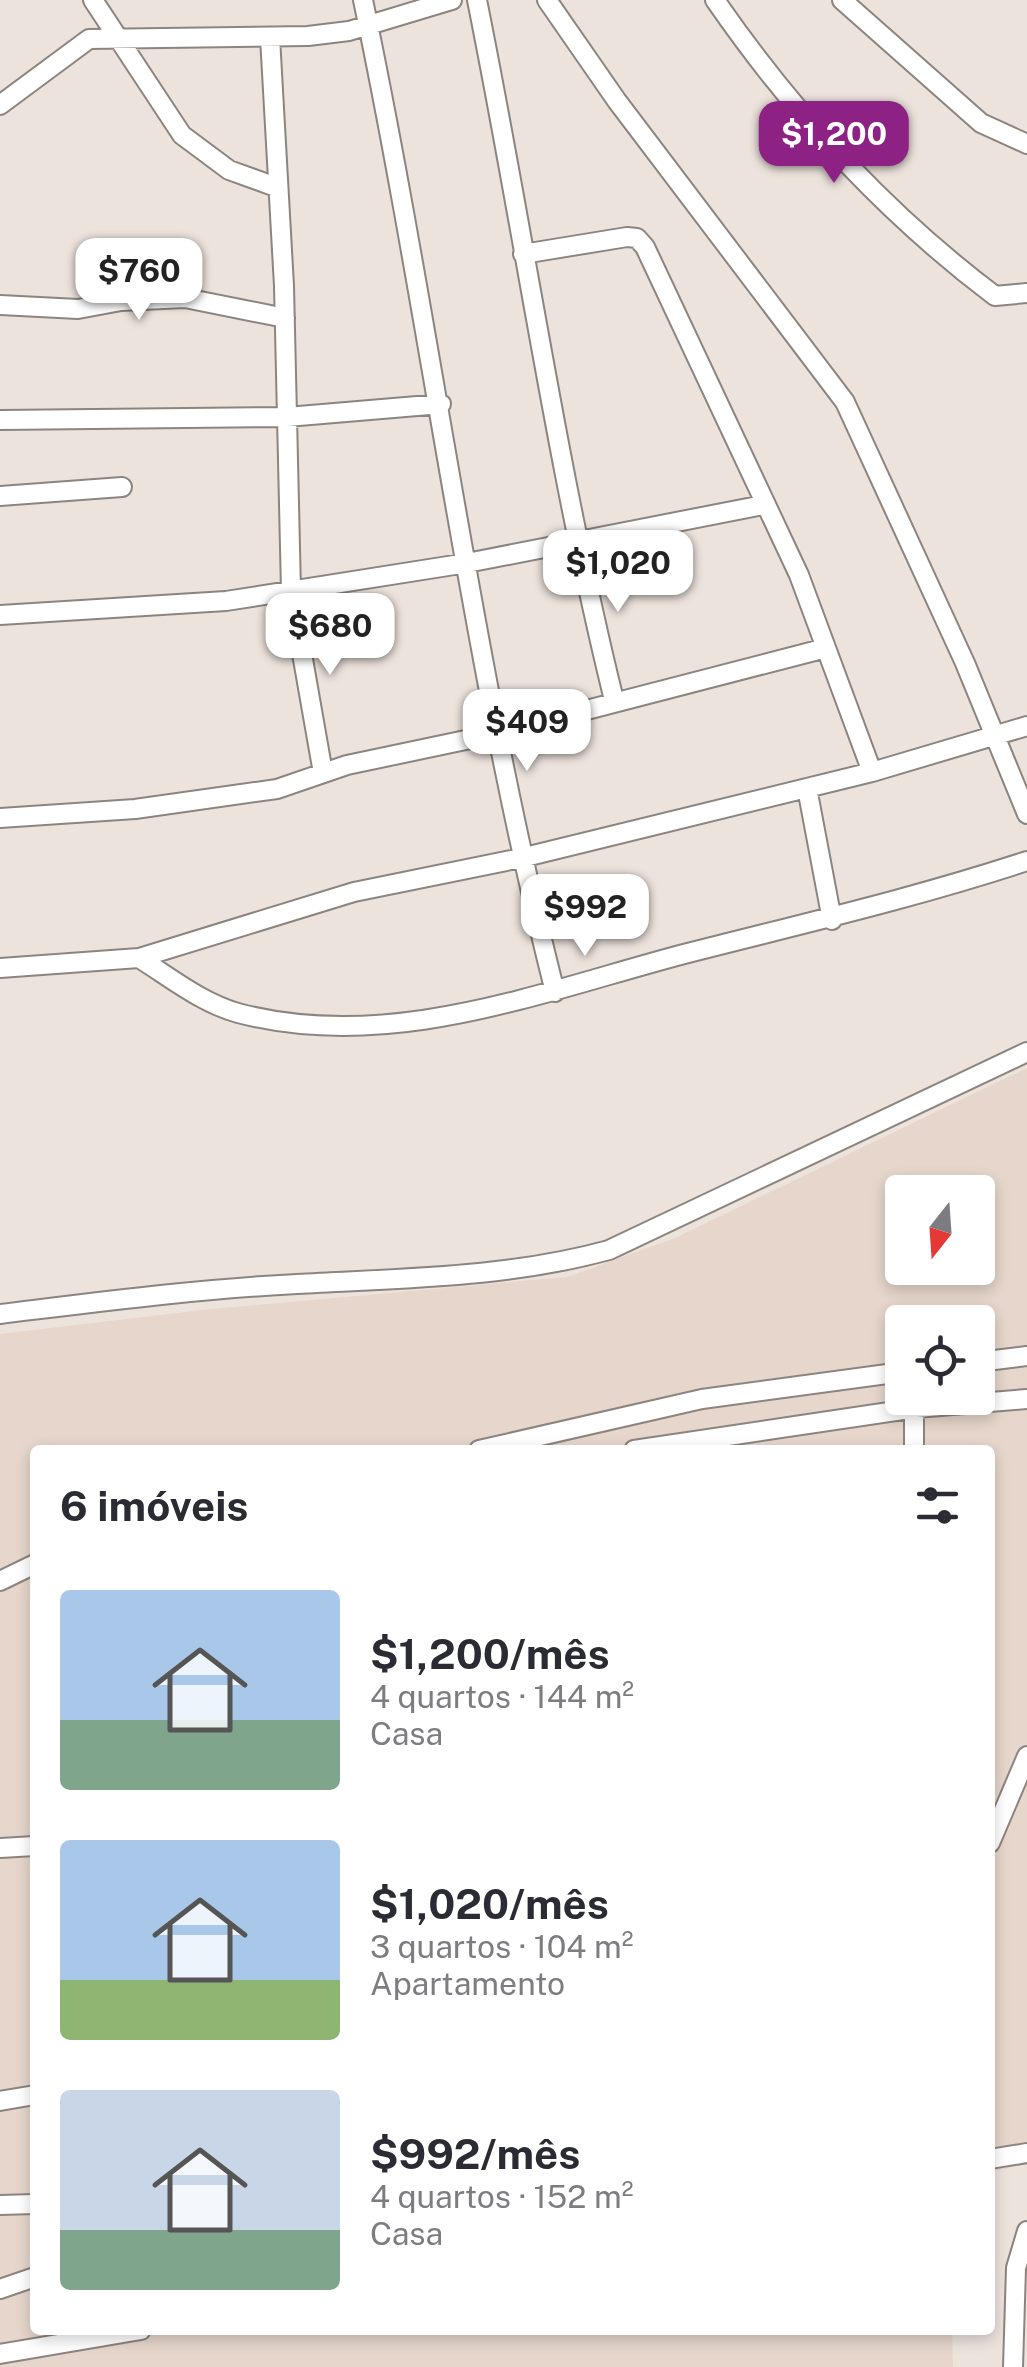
<!DOCTYPE html>
<html lang="pt">
<head>
<meta charset="utf-8">
<style>
  :root { --surface:#fff; --page:#f2f2f3; --text:#2b2b33; --muted:#7c7c81; --accent:#8d2184 }
  body { margin:0; font-family:"Public Sans",sans-serif; background:var(--page); color:var(--text); height:100vh; display:flex; flex-direction:column; font-size:38px; white-space:nowrap }
  * { box-sizing:border-box; margin:0 }
  p { font-size:32px; color:var(--muted) }
  .icon { flex:none; width:55px; height:55px; fill:none; stroke:currentColor; stroke-width:2; stroke-linecap:round; stroke-linejoin:round }
  .map { position:relative; flex:1; overflow:hidden }
  .side { position:absolute; left:30px; top:1445px; width:965px; height:890px; display:flex; flex-direction:column; background:var(--surface); border-radius:10px; box-shadow:0 5px 15px #0003 }
  .side>* { flex:none }
  .needle { width:65px; rotate:197deg }
  .fabs { position:absolute; left:885px; top:1175px; display:grid; gap:20px }
  .fabs a { display:grid; place-items:center; width:110px; height:110px; border-radius:10px; background:var(--surface); box-shadow:0 5px 15px #0003; font-size:50px }
  .price { position:absolute; translate:-50% -85px; padding:0 22px; border-radius:20px; background:#fff; color:#222; font-size:32px; line-height:65px; filter:drop-shadow(0 2px 5px #0008) }
  .price::after { content:''; position:absolute; left:50%; top:60px; width:30px; height:22px; margin-left:-15px; background:inherit; clip-path:polygon(0 0,100% 0,50% 100%) }
  .price.active { background:var(--accent); color:#fff }
  ul { padding:0; list-style:none }
  li { display:flex; align-items:center; gap:30px; height:250px; padding:0 30px }
  li span { display:grid; place-items:center; flex:none; width:280px; height:200px; border-radius:10px; color:#555 }
  li>.icon { margin-inline-start:auto }
  span .icon { width:120px; height:120px; fill:#fffc; stroke-width:1 }
  li b { font-size:42px }
  h2 { display:flex; justify-content:space-between; align-items:center; height:120px; padding:0 30px; font-size:42px }
  .map>svg:first-child { display:block }
  .built { fill:#e6d6cb; fill-rule:evenodd }
  .lines { fill:none; stroke-linecap:round; stroke-linejoin:round }
  .minor-casing { stroke:#8c847e; stroke-width:22 }
  .minor { stroke:#fff; stroke-width:18 }
</style>
</head>
<body>
<div class="map">
<svg width="1027" height="2367" viewBox="0 0 1027 2367">
  <rect width="100%" height="100%" fill="#ede3dd"/>
  <path class="built" d="M1027 1068V2164L990 2172V1450H35V2330H952L953 2367H0V1334L202 1310 567 1277 675 1238ZM902 1192H978V1268H902ZM902 1322H978V1398H902Z"/>
  <g class="lines">
    <g class="minor-casing">
      <path id="minor" d="M93 0 182 135 229 170 276 187
        M363 0C432 330 472 665 555 992
        M477 0C524 233 557 469 614 700
        M547 0 617 101 845 402 965 663 1027 814
        M715 0C793 113 885 213 995 296L1027 293
        M842 0 981 123 1027 144
        M270 37 284 286 291 591 323 773
        M0 105 89 39 308 36 349 31 452 0
        M523 254 627 237 637 238 645 247 799 575 872 772
        M0 305 78 309 121 301 185 298 285 318
        M0 420 287 417 441 404
        M0 496 122 487
        M0 615 226 601 467 563 763 505
        M807 788 832 920
        M0 818 135 809 277 789 347 765 494 734 826 648
        M139 958C171 978 202 1003 238 1013 389 1053 540 992 684 954 801 924 911 899 1027 861
        M0 968 139 958 354 892 521 858 872 772 1027 726
        M0 1314C99 1302 197 1289 297 1284 402 1278 507 1278 609 1250L1027 1052
        M978 1362 1027 1356
        M479 1450 702 1399 902 1372
        M634 1450 916 1408 1027 1399
        M914 1450V1416L921 1402
        M0 1581 35 1564
        M990 1843 1027 1756
        M0 1848 35 1846
        M0 2101 35 2095
        M990 2159 1027 2153
        M0 2205 35 2204
        M0 2289 35 2277
        M0 2354 141 2330
        M1013 2367 1016 2268 1027 2231"/>
    </g>
    <use href="#minor" class="minor"/>
  </g>
</svg>
<div class="fabs">
<a><svg class="needle" viewBox="-14 -14 28 28"><path d="M0-13l5 13h-10z" fill="#e53935"/><path d="M0 13l5-13h-10z" fill="#7c7c81"/></svg></a>
<a><svg class="icon" aria-label="locate" viewBox="0 0 24 24"><circle cx="12" cy="12" r="6"/><path d="M12 2v4M12 18v4M2 12h4M18 12h4"/></svg></a>
</div>
<b class="price active" style="left:834px;top:186px">$1,200</b>
<b class="price" style="left:139px;top:323px">$760</b>
<b class="price" style="left:618px;top:615px">$1,020</b>
<b class="price" style="left:330px;top:678px">$680</b>
<b class="price" style="left:527px;top:774px">$409</b>
<b class="price" style="left:585px;top:959px">$992</b>
<section class="side">
<h2>6 imóveis<svg class="icon" aria-label="filters" viewBox="0 0 24 24"><path d="M4 7h16M4 17h16"/><circle cx="9" cy="7" r="2"/><circle cx="15" cy="17" r="2"/></svg></h2>
<ul>
<li><span style="background:linear-gradient(#a9c7e8 65%,#7fa58c 0)"><svg class="icon" aria-label="home" viewBox="0 0 24 24"><path d="M3 11l9-7 9 7M6 9v11h12V9"/></svg></span><div><b>$1,200/mês</b><p>4 quartos · 144 m²</p><p>Casa</p></div></li>
<li><span style="background:linear-gradient(#a9c7e8 70%,#8fb573 0)"><svg class="icon" aria-label="home" viewBox="0 0 24 24"><path d="M3 11l9-7 9 7M6 9v11h12V9"/></svg></span><div><b>$1,020/mês</b><p>3 quartos · 104 m²</p><p>Apartamento</p></div></li>
<li><span style="background:linear-gradient(#c9d6e8 70%,#7fa58c 0)"><svg class="icon" aria-label="home" viewBox="0 0 24 24"><path d="M3 11l9-7 9 7M6 9v11h12V9"/></svg></span><div><b>$992/mês</b><p>4 quartos · 152 m²</p><p>Casa</p></div></li>
</ul>
</section>
</div>
</body>
</html>
